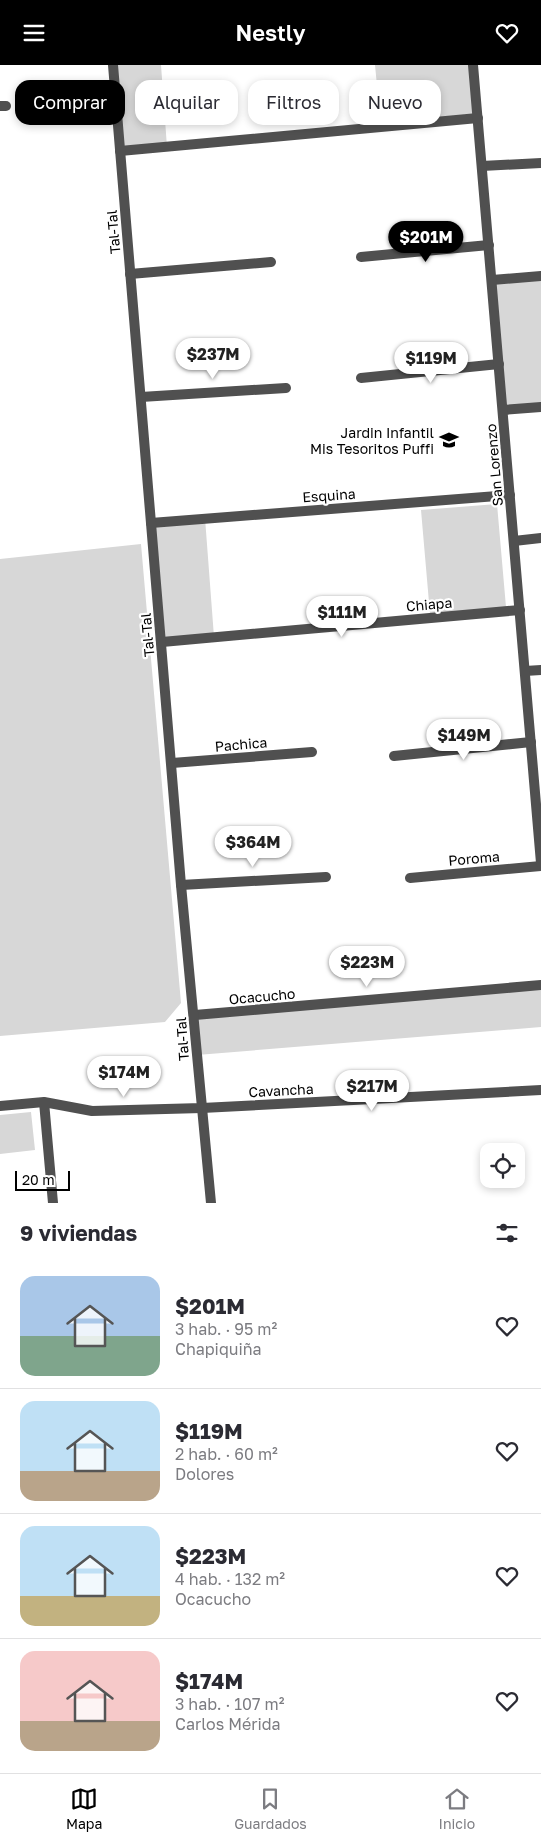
<!DOCTYPE html>
<html lang="es">
<head>
<meta charset="utf-8">
<style>
  :root { --surface:#fff; --page:#f7f7f7; --text:#2b2b33; --muted:#7c7c81; --line:#e1e1e2; --accent:#000 }
  body { margin:0; font-family:"Golos Text",sans-serif; background:var(--page); color:var(--text); height:100vh; display:flex; flex-direction:column; font-size:19px; white-space:nowrap }
  * { box-sizing:border-box; margin:0 }
  p { font-size:16px; color:var(--muted) }
  .icon { flex:none; width:28px; height:28px; fill:none; stroke:currentColor; stroke-width:2; stroke-linecap:round; stroke-linejoin:round }
  .map { position:relative; height:1138px; overflow:hidden }
  .side { display:flex; flex-direction:column; background:var(--surface); flex:1 }
  .side>* { flex:none }
  .banner { position:absolute; left:15px; top:15px; width:511px; height:45px; display:flex; gap:10px }
  .fabs { position:absolute; left:480px; top:1078px; display:grid; gap:10px }
  .fabs a { display:grid; place-items:center; width:45px; height:45px; border-radius:10px; background:var(--surface); box-shadow:0 2px 8px #0003; font-size:25px }
  .scale { position:absolute; left:15px; bottom:12px; width:55px; box-sizing:border-box; padding-left:5px; border:2px solid #000; border-top:0; font-size:14px; line-height:18px; white-space:nowrap; color:#000; -webkit-text-stroke:4px #fff; paint-order:stroke }
  .price { position:absolute; translate:-50% -42px; padding:0 11px; border-radius:18px; background:#fff; color:#222; font-size:16px; line-height:32px; filter:drop-shadow(0 1px 2px #0008) }
  .price::after { content:''; position:absolute; left:50%; top:30px; width:15px; height:11px; margin-left:-8px; background:inherit; clip-path:polygon(0 0,100% 0,50% 100%) }
  .price.on { background:var(--accent); color:#fff }
  ul { padding:0; list-style:none }
  li { display:flex; align-items:center; gap:15px; height:125px; padding:0 20px }
  li+li { border-top:1px solid var(--line) }
  li span { display:grid; place-items:center; flex:none; width:140px; height:100px; border-radius:15px; color:#555 }
  li>.icon { margin-inline-start:auto }
  span .icon { width:60px; height:60px; fill:#fffc; stroke-width:1 }
  li b { font-size:21px }
  h2 { display:flex; justify-content:space-between; align-items:center; height:60px; padding:0 20px; font-size:21px }
  .chip { padding:0 18px; border-radius:15px; background:var(--surface); box-shadow:0 2px 8px #0003; font-size:18px; line-height:45px }
  .chip.on { background:var(--accent); color:#fff }
  header { display:flex; justify-content:space-between; align-items:center; height:65px; padding:0 20px; background:var(--accent); color:#fff; font-size:22px; font-weight:600 }
  .tab-bar { display:flex; justify-content:space-around; align-items:center; height:70px; border-top:1px solid var(--line); background:var(--surface); font-size:14px; color:var(--muted) }
  .tab-bar a { display:grid; justify-items:center; gap:2px }
  .tab-bar .on { color:var(--accent) }
  .map>svg:first-child { display:block }
  .green { fill:#d7d7d7 }
  .lines { fill:none; stroke-linecap:round; stroke-linejoin:round }
  .service { stroke:#505050; stroke-width:10 }
  .minor { stroke:#505050; stroke-width:10 }
  .tertiary { stroke:#505050; stroke-width:10 }
  .labels { text-anchor:middle; dominant-baseline:central; stroke-width:4.5; stroke-linejoin:round; paint-order:stroke }
  .street-label { font-size:14px; fill:#000; stroke:#fff }
  .poi-label { font-size:14px; fill:#000; stroke:#fff; text-anchor:end }
</style>
</head>
<body>
<header><svg class="icon" aria-label="menu" viewBox="0 0 24 24"><path d="M4 6h16M4 12h16M4 18h16"/></svg>Nestly<svg class="icon" aria-label="heart" viewBox="0 0 24 24"><path d="M12 20l-8-8c-3-5 5-10 8-4 3-6 11-1 8 4z"/></svg></header>
<div class="map">
<svg width="541" height="1138" viewBox="0 0 541 1138">
  <rect width="100%" height="100%" fill="#fff"/>
  <path class="green" d="M113 0H161L167 82 120 86Z
    M375 0H473L478 53 381 62Z
    M541 211V342L503 345 492 215Z
    M497 439 506 542 430 549 421 445Z
    M205 453 214 572 162 577 151 458Z
    M141 479 181 938 165 957 0 971V494Z
    M541 920V962L197 990 195 950Z
    M31 1047 35 1085 0 1089V1050Z"/>
  <g class="lines">
    <path class="service" d="M0 41H6"/>
    <path class="minor" d="M120 86 478 53
      M482 101 541 98
      M361 192 489 180
      M130 209 271 197
      M492 215 541 211
      M361 313 499 299
      M141 332 286 323
      M503 345 541 342
      M151 458 510 430
      M514 476 541 473
      M162 577 520 545
      M525 606 541 605
      M394 691 531 677
      M172 698 312 687
      M410 813 541 801
      M181 820 326 812
      M195 950 541 920
      M44 1037 53 1138
      M0 1041 44 1037 92 1046 202 1043 541 1025"/>
    <path class="tertiary" d="M113 0 181 820 211 1138
      M473 0 541 798"/>
  </g>
  <defs>
    <g id="school-bare" transform="scale(1.5)"><path d="M0-5L7-2L0 1L-7-2ZM-4 1L0 2.5L4 1V4Q0 6-4 4Z" fill="#000" stroke="#fff" stroke-width="2.5" paint-order="stroke"/></g>
  </defs>
  <g fill-rule="evenodd">
    <use href="#school-bare" x="449" y="375"/>
  </g>
  <g class="labels">
    <g class="street-label">
      <text transform="translate(113 167) rotate(-95)">Tal-Tal</text>
      <text transform="translate(494 400) rotate(-95)">San Lorenzo</text>
      <text transform="translate(329 430) rotate(-4)">Esquina</text>
      <text transform="translate(429 539) rotate(-5)">Chiapa</text>
      <text transform="translate(147 570) rotate(-95)">Tal-Tal</text>
      <text transform="translate(241 679) rotate(-5)">Pachica</text>
      <text transform="translate(474 793) rotate(-5)">Poroma</text>
      <text transform="translate(262 931) rotate(-5)">Ocacucho</text>
      <text transform="translate(182 974) rotate(-94)">Tal-Tal</text>
      <text transform="translate(281 1025) rotate(-3)">Cavancha</text>
    </g>
    <g class="poi-label">
      <text x="434" y="367">Jardin Infantil<tspan x="434" dy="16">Mis Tesoritos Puffi</tspan></text>
    </g>
  </g>
</svg>
<div class="fabs">
<a><svg class="icon" aria-label="locate" viewBox="0 0 24 24"><circle cx="12" cy="12" r="6"/><path d="M12 2v4M12 18v4M2 12h4M18 12h4"/></svg></a>
</div>
<div class="scale">20 m</div>
<b class="price on" style="left:426px;top:198px">$201M</b>
<b class="price" style="left:213px;top:315px">$237M</b>
<b class="price" style="left:431px;top:319px">$119M</b>
<b class="price" style="left:342px;top:573px">$111M</b>
<b class="price" style="left:464px;top:696px">$149M</b>
<b class="price" style="left:253px;top:803px">$364M</b>
<b class="price" style="left:367px;top:923px">$223M</b>
<b class="price" style="left:124px;top:1033px">$174M</b>
<b class="price" style="left:372px;top:1047px">$217M</b>
<div class="banner">
<a class="chip on">Comprar</a>
<a class="chip">Alquilar</a>
<a class="chip">Filtros</a>
<a class="chip">Nuevo</a>
</div>
</div>
<section class="side">
<h2>9 viviendas<svg class="icon" aria-label="filters" viewBox="0 0 24 24"><path d="M4 7h16M4 17h16"/><circle cx="9" cy="7" r="2"/><circle cx="15" cy="17" r="2"/></svg></h2>
<ul>
<li><span style="background:linear-gradient(#a9c7e8 60%,#7fa58c 0)"><svg class="icon" aria-label="home" viewBox="0 0 24 24"><path d="M3 11l9-7 9 7M6 9v11h12V9"/></svg></span><div><b>$201M</b><p>3 hab. · 95 m²</p><p>Chapiquiña</p></div><svg class="icon" aria-label="heart" viewBox="0 0 24 24"><path d="M12 20l-8-8c-3-5 5-10 8-4 3-6 11-1 8 4z"/></svg></li>
<li><span style="background:linear-gradient(#bfe0f5 70%,#b9a48a 0)"><svg class="icon" aria-label="home" viewBox="0 0 24 24"><path d="M3 11l9-7 9 7M6 9v11h12V9"/></svg></span><div><b>$119M</b><p>2 hab. · 60 m²</p><p>Dolores</p></div><svg class="icon" aria-label="heart" viewBox="0 0 24 24"><path d="M12 20l-8-8c-3-5 5-10 8-4 3-6 11-1 8 4z"/></svg></li>
<li><span style="background:linear-gradient(#bfe0f5 70%,#c2b280 0)"><svg class="icon" aria-label="home" viewBox="0 0 24 24"><path d="M3 11l9-7 9 7M6 9v11h12V9"/></svg></span><div><b>$223M</b><p>4 hab. · 132 m²</p><p>Ocacucho</p></div><svg class="icon" aria-label="heart" viewBox="0 0 24 24"><path d="M12 20l-8-8c-3-5 5-10 8-4 3-6 11-1 8 4z"/></svg></li>
<li><span style="background:linear-gradient(#f6c9c9 70%,#b9a48a 0)"><svg class="icon" aria-label="home" viewBox="0 0 24 24"><path d="M3 11l9-7 9 7M6 9v11h12V9"/></svg></span><div><b>$174M</b><p>3 hab. · 107 m²</p><p>Carlos Mérida</p></div><svg class="icon" aria-label="heart" viewBox="0 0 24 24"><path d="M12 20l-8-8c-3-5 5-10 8-4 3-6 11-1 8 4z"/></svg></li>
</ul>
</section>
<nav class="tab-bar">
<a class="on"><svg class="icon" aria-label="map" viewBox="0 0 24 24"><path d="M3 6l6-2 6 2 6-2v14l-6 2-6-2-6 2zM9 4v14M15 6v14"/></svg>Mapa</a>
<a><svg class="icon" aria-label="saved" viewBox="0 0 24 24"><path d="M7 4h10v16l-5-4-5 4z"/></svg>Guardados</a>
<a><svg class="icon" aria-label="home" viewBox="0 0 24 24"><path d="M3 11l9-7 9 7M6 9v11h12V9"/></svg>Inicio</a>
</nav>
</body>
</html>
